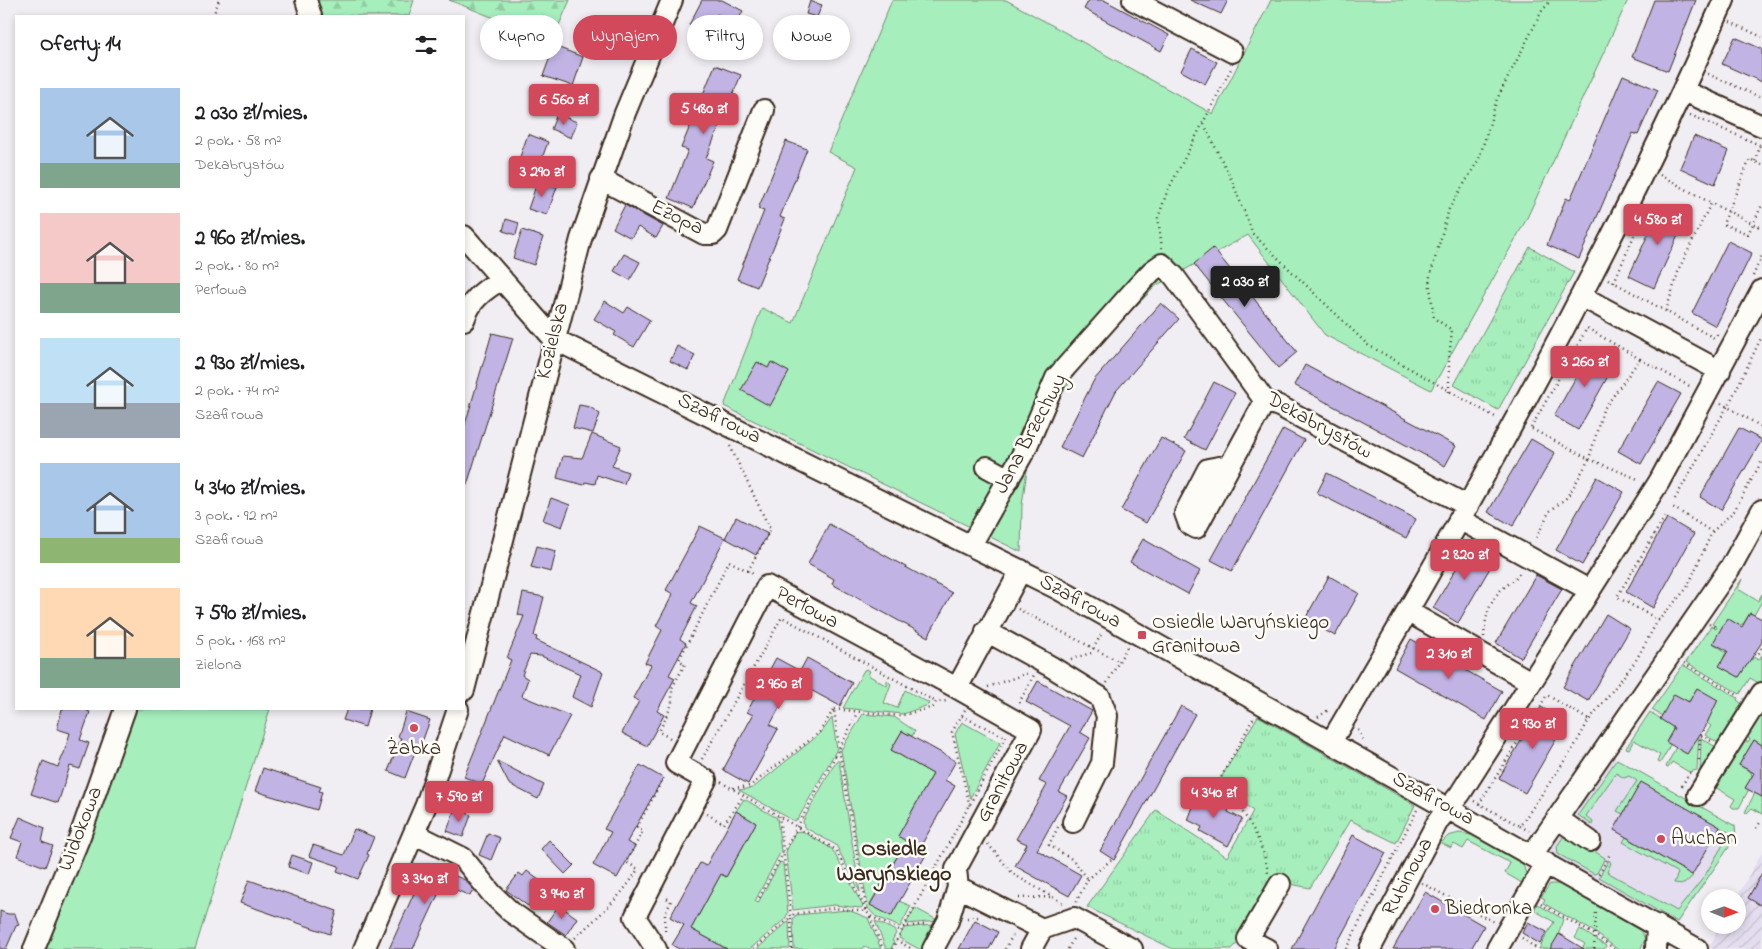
<!DOCTYPE html>
<html lang="pl">
<head>
<meta charset="utf-8">
<style>
  :root { --surface:#fff; --page:#f6f6f6; --text:#202124; --muted:#757577; --accent:#d1495b }
  body { margin:0; font-family:"Indie Flower",sans-serif; background:var(--page); color:var(--text); height:100vh; display:flex; flex-direction:column; font-size:19px; white-space:nowrap }
  * { box-sizing:border-box; margin:0 }
  p { font-size:16px; color:var(--muted) }
  .icon { flex:none; width:28px; height:28px; fill:none; stroke:currentColor; stroke-width:2; stroke-linecap:round; stroke-linejoin:round }
  .map { position:relative; flex:1; overflow:hidden }
  .details { position:absolute; left:15px; top:15px; width:450px; height:695px; display:flex; flex-direction:column; background:var(--surface); border-radius:0px; box-shadow:0 2px 8px #0003 }
  .details>* { flex:none }
  .banner { position:absolute; left:480px; top:15px; width:475px; height:45px; display:flex; gap:10px }
  .needle { width:32px; rotate:91deg }
  .buttons { position:absolute; left:1701px; top:889px; display:grid; gap:10px }
  .buttons a { display:grid; place-items:center; width:45px; height:45px; border-radius:50%; background:var(--surface); box-shadow:0 2px 8px #0003; font-size:25px }
  .price { position:absolute; translate:-50% -42px; padding:0 11px; border-radius:5px; background:var(--accent); color:#fff; font-size:16px; line-height:32px; filter:drop-shadow(0 1px 2px #0008) }
  .price::after { content:''; position:absolute; left:50%; top:30px; width:15px; height:11px; margin-left:-8px; background:inherit; clip-path:polygon(0 0,100% 0,50% 100%) }
  .price.active { background:#222; color:#fff }
  ul { padding:0; list-style:none }
  li { display:flex; align-items:center; gap:15px; height:125px; padding:0 25px }
  li span { display:grid; place-items:center; flex:none; width:140px; height:100px; border-radius:0px; color:#555 }
  li>.icon { margin-inline-start:auto }
  span .icon { width:60px; height:60px; fill:#fffc; stroke-width:1 }
  li b { font-size:21px }
  h2 { display:flex; justify-content:space-between; align-items:center; height:60px; padding:0 25px; font-size:21px }
  .tag { padding:0 18px; border-radius:22px; background:var(--surface); box-shadow:0 2px 8px #0003; font-size:18px; line-height:45px }
  .tag.active { background:var(--accent); color:#fff }
  .map>svg:first-child { display:block }
  .built { fill:#e3ddef }
  .industrial { fill:url(#industrial-furrows) }
  .green { fill:#a6efbd; stroke:#708c6e }
  .forest { fill:url(#forest-firs); stroke:#708c6e }
  .park { fill:url(#park-tufts); stroke:#708c6e }
  .building { fill:#c1b4e5; stroke:#3b2a1e }
  .lines { fill:none; stroke-linecap:round; stroke-linejoin:round }
  .minor-casing { stroke:#3b2a1e; stroke-width:24 }
  .path { stroke:#3b2a1e; stroke-width:2.5; stroke-dasharray:1 4; stroke-linecap:butt }
  .minor { stroke:#fdfcf7; stroke-width:20 }
  .poi-dot { fill:#d1495b; stroke:#fdfcf7; stroke-width:2 }
  .labels { text-anchor:middle; dominant-baseline:central; stroke-width:5; stroke-linejoin:round; paint-order:stroke }
  .street-label { font-size:21px; fill:#3b2a1e; stroke:#fdfcf7 }
  .poi-label { font-size:21px; fill:#3b2a1e; stroke:#fdfcf7; text-anchor:start }
  .neighbourhood-label { font-size:22px; font-weight:bold; fill:#3b2a1e; stroke:#fdfcf7 }
</style>
</head>
<body>
<div class="map">
<svg width="1762" height="949" viewBox="0 0 1762 949">
  <defs>
    <pattern id="industrial-furrows" width="10" height="10" patternUnits="userSpaceOnUse" patternTransform="scale(1.25)"><rect width="10" height="10" fill="#e3ddef"/><path d="M-1 1l2-2M0 10L10 0M9 11l2-2" fill="none" stroke="#c4becc"/></pattern>
    <pattern id="forest-firs" width="22" height="20" patternUnits="userSpaceOnUse" patternTransform="scale(1.25)"><rect width="22" height="20" fill="#a6efbd"/><path d="M5 1l3.5 6h-7zM16 11l3.5 6h-7z" fill="#90cda2"/></pattern>
    <pattern id="park-tufts" width="24" height="20" patternUnits="userSpaceOnUse" patternTransform="scale(1.25)"><rect width="24" height="20" fill="#a6efbd"/><path d="M3 7l-1-3M5 7V3M7 7l1-3M15 17l-1-3M17 17v-4M19 17l1-3" fill="none" stroke="#90cda2"/></pattern>
  </defs>
  <rect width="100%" height="100%" fill="#f1eef3"/>
  <filter id="ink" filterUnits="userSpaceOnUse"><feTurbulence type="fractalNoise" baseFrequency=".02" numOctaves="2"/><feDisplacementMap in="SourceGraphic" scale="10" xChannelSelector="R" yChannelSelector="G"/><feConvolveMatrix kernelMatrix="1 2 1 2 8 2 1 2 1" color-interpolation-filters="sRGB"/></filter>
  <g filter="url(#ink)">
    <path class="built" d="M1609 754 1735 826 1736 837 1675 927 1554 857 1550 852 1549 844Z"/>
    <path class="industrial" d="M1762 852V949H1712L1709 947 1721 925H1738L1737 897Z"/>
    <path class="green" d="M892 0H1006L1213 114 1271 0H1628L1526 220 1431 390 1325 335 1248 235 1157 285 1098 344 1076 372 1058 401 1038 449 1027 470 1022 505 1021 552 724 406 762 308 793 323 857 167 828 152Z
      M1742 579 1738 589 1758 601 1762 594V601L1754 615 1750 613 1743 624 1739 625 1727 619 1713 643 1726 652 1720 666 1739 677 1747 664 1748 658 1752 660 1753 657 1759 660 1762 655V685L1750 678 1740 694 1686 662 1711 626 1716 629 1717 627 1712 624Z
      M1683 665 1738 698 1737 700 1748 708 1724 746 1705 735 1711 726 1707 723 1709 719 1705 717 1697 688 1690 700 1662 716 1652 710Z
      M867 669 870 671 868 675 887 686V680L891 684 884 703 897 708 905 690 929 703 928 705 903 714 843 708 864 670Z
      M131 709H270L195 949H39Z
      M1650 712 1672 726C1675 739 1667 752 1660 763L1657 762 1660 755 1634 740 1629 749 1626 748Z
      M1756 712 1761 715 1762 713V745L1754 740 1739 765 1751 772 1752 776 1746 787 1749 789 1739 808H1733L1731 806 1735 799 1710 784 1740 737 1748 742 1750 739 1742 734Z
      M863 714 894 717 915 731 912 736 902 731 891 750 933 774 898 836 906 841 870 904 891 916 899 901 911 906 900 927 875 916 868 908 841 750Z
      M832 718 837 749 798 819 794 821 739 790 753 788 821 733Z
      M962 722 1000 743 970 798 955 734Z
      M1695 734 1699 736 1697 770 1689 772 1672 762 1668 768 1666 767 1676 747Z
      M1701 738 1721 750 1700 773Z
      M1617 759 1735 826 1736 837 1677 922 1599 877 1609 860 1611 863 1607 872 1677 911 1704 877 1730 833 1641 783 1623 814 1617 811 1637 781 1629 776 1624 778 1616 773 1586 816 1593 822 1592 825 1578 815Z
      M836 761H839L860 892 836 845 804 827 803 821Z
      M1755 793 1762 797V814L1752 808 1747 813 1745 812Z
      M744 799 777 818 781 851 755 901 758 903 780 862 783 863 788 913 785 919 750 949H727L691 929 721 874 726 877 756 823 736 811Z
      M802 831 832 849 863 906 861 908 834 905 793 910 786 852 795 832Z
      M1459 833 1472 835 1523 864 1526 874 1522 883 1505 873 1510 863 1468 841 1463 849 1454 844 1451 848 1441 843 1448 836Z
      M1566 833 1605 858 1597 873 1594 874 1558 854 1557 846Z
      M1626 837 1692 875 1693 876 1684 884 1674 883 1678 873 1623 842Z
      M1550 884H1559L1641 931 1645 939 1641 949H1617L1593 931 1543 903 1545 899 1541 897Z
      M1537 904 1563 919 1554 949H1539L1554 922 1534 910Z
      M915 908 939 921 906 924Z
      M848 910 868 918 881 949H869L864 946 862 949H794L793 919 796 915Z
      M789 921 790 949H757Z
      M875 921 894 930 896 933 892 941 894 942 891 949H886Z
      M941 924 927 949H919L899 938 904 928Z
      M1580 929 1606 946 1604 949H1582L1585 944 1575 938Z"/>
    <path class="forest" d="M311 0H414L409 16H318Z
      M449 0H570L552 41Z"/>
    <path class="park" d="M1530 247 1574 272 1498 410 1454 385Z
      M1258 716 1415 805 1396 843 1350 820 1310 888 1276 881 1246 934 1232 949H1173L1087 907 1156 810 1227 857 1253 811 1219 781Z"/>
    <path class="building" d="M702 0H722L743 11 736 24 717 14 706 34 689 25Z
      M1089 0H1104L1169 35 1161 51 1084 9Z
      M1190 0H1228L1221 14Z
      M1654 0H1696L1668 71 1632 57Z
      M810 1 822 5 817 17 806 14Z
      M590 19 606 25 599 42 583 36Z
      M1735 37 1762 49V82L1722 64Z
      M554 46 583 57 573 86 543 76Z
      M1192 49 1217 62 1205 84 1181 71Z
      M715 65 741 75 706 158 713 161 693 208 669 198 688 150 681 148Z
      M1623 75 1658 90 1638 135 1633 133 1579 259 1547 245 1566 198 1570 200Z
      M557 114 577 122 571 138 551 129Z
      M528 134 548 142 534 180 514 174Z
      M1694 136 1729 151 1715 184 1680 168Z
      M786 141 807 149 780 217 785 219 757 287 737 279 764 211 758 209Z
      M538 180 557 187 547 215 528 209Z
      M1662 204 1687 216 1654 288 1629 276Z
      M625 205 663 226 656 238 638 227 631 238 613 228Z
      M506 219 519 223 516 235 503 231Z
      M522 230 543 237 534 265 513 258Z
      M1728 241 1752 253 1716 326 1692 313Z
      M1213 248 1297 352 1278 368 1194 264Z
      M624 254 640 262 630 280 614 271Z
      M605 301 624 313 628 307 650 320 634 347 614 335 616 332 594 319Z
      M1161 303 1179 319 1116 391 1082 458 1060 447 1094 380Z
      M492 333 513 338 467 485 464 484V428Z
      M677 346 695 355 688 370 670 361Z
      M1593 347 1617 360 1578 430 1554 416Z
      M757 362 768 368 771 362 789 372 770 406 741 390Z
      M1305 365 1456 446 1445 466 1294 385Z
      M1214 382 1235 393 1205 450 1184 439Z
      M1658 382 1681 394 1641 464 1618 451Z
      M579 405 590 407 600 414 593 433 573 428Z
      M1739 428 1762 440 1721 510 1700 497Z
      M1283 429 1304 440 1232 571 1211 560Z
      M592 434 621 446 612 466 628 472 624 484 597 475 595 484 585 482 584 485 557 478 563 456 582 458Z
      M1161 438 1186 451 1146 523 1121 510Z
      M1531 439 1555 453 1513 526 1488 512Z
      M1327 473 1416 519 1406 538 1317 493Z
      M1597 477 1624 492 1582 565 1556 550Z
      M551 498 570 505 562 527 543 520Z
      M736 517 768 534 756 555 725 538Z
      M1667 518 1694 534 1653 608 1626 592Z
      M829 524 952 593 928 637 832 584 834 579 808 564Z
      M700 526 725 538 691 603 697 606 680 639 686 643 669 675 675 678 657 711 664 715 647 746 622 733 639 701 633 698 651 665 645 663 662 630 656 626 673 594 666 590Z
      M1143 539 1200 571 1188 594 1130 562Z
      M1473 540 1498 554 1458 623 1433 608Z
      M537 546 556 551 551 572 531 567Z
      M1536 575 1562 589 1521 658 1496 643Z
      M1329 576 1359 593 1335 636 1305 619Z
      M523 593 544 597 534 636 537 637 536 640 603 672 591 707 572 697 580 674 541 656 530 655 522 675 528 679 522 696 570 716 549 755 505 734 482 784 464 777 511 660 507 658 524 616 518 615Z
      M1750 613 1762 619V642L1739 677 1719 666 1728 651 1713 643 1727 618 1742 627Z
      M1606 614 1630 629 1588 701 1563 687Z
      M1411 639 1502 691 1486 720 1395 668Z
      M776 658 800 671 807 658 852 683 840 706 794 681 770 725 778 729 748 784 723 770 753 715 747 712Z
      M1038 681 1092 711 1080 732 1090 738 1059 792 1067 796 1037 850 1081 875 1069 896 1015 866 1027 844 1016 839 1047 785 1039 781 1070 726 1026 702Z
      M1697 688 1718 700 1706 725 1687 754 1666 742 1674 728 1660 719 1674 694 1689 702Z
      M1181 706 1195 714 1114 860 1100 851Z
      M1541 707 1566 722 1525 793 1499 778Z
      M62 709H87V711L90 712 80 740 89 743 80 769 70 766 58 803 31 794 43 761 58 767 64 753 70 733 57 729Z
      M347 709H370L365 727 343 720Z
      M406 712 430 720 421 745 418 744 405 778 388 771 401 738 398 737Z
      M902 731 956 761 945 780 955 786 919 849 927 853 891 916 870 905 906 841 898 836 933 774 891 750Z
      M1754 740 1762 745V797L1745 788 1754 773 1739 765Z
      M497 761 544 785 538 799 509 784Z
      M640 765 663 778 627 842 635 846 617 878 593 865 611 832 604 829Z
      M263 768 321 787 319 791 322 792 317 810 255 791Z
      M1641 782 1720 827 1692 875 1614 830Z
      M1199 791 1229 808 1228 812 1242 819 1228 846 1200 831 1202 827 1188 820Z
      M455 808 471 815 463 837 447 831Z
      M736 811 756 823 726 877 721 874 691 929 727 949H679L672 945 684 925 670 917 700 863 706 866Z
      M20 817 45 828 42 842 53 846 45 867 17 856 22 842 11 838Z
      M354 829 374 837 367 854 369 855 358 879 337 871 339 866 309 856 313 845 344 855Z
      M488 833 500 838 491 860 479 855Z
      M1353 835 1386 853 1334 949H1292Z
      M549 840 574 865 565 874 541 849Z
      M292 855 313 862 309 874 288 867Z
      M427 864 465 880 473 889 470 896 443 884 413 949H389Z
      M527 871 544 884 528 906 506 890 519 873 523 876Z
      M1762 873V906L1748 898Z
      M249 880 337 911 330 934 240 903Z
      M559 884 571 894 564 903 551 893Z
      M1425 892 1484 926 1471 949H1393Z
      M559 905 577 918 566 935 547 922Z
      M0 911 8 914H15L19 925 16 926 6 949H0Z
      M975 920 998 932 989 949H959Z
      M1528 922 1547 932 1540 944 1522 933Z
      M1559 934 1584 949H1550Z"/>
    <g class="lines">
      <g class="minor-casing">
        <path id="minor" d="M306 0 311 16
          M1133 0 1232 52
          M1684 91 1762 126
          M601 179 704 234H713L717 230 764 110
          M464 236 554 339 1058 589 1697 949
          M1581 296 1720 371
          M464 320C470 300 484 290 502 279
          M1230 465 1208 469 1185 513 1189 524 1196 528 1265 401
          M987 467 1009 479
          M1459 519 1589 590
          M971 545 1026 448 1056 378 1137 287 1152 271 1162 264 1174 276 1265 401 1279 406 1468 506
          M1021 570 957 688 1031 730 956 869 958 887 1042 929 1031 949
          M1407 611 1531 682
          M986 631 1050 666 1100 697 1107 716 1102 763 1073 822
          M464 690 581 239 625 113 672 0
          M1331 742C1474 501 1610 256 1724 0
          M1698 795 1762 693
          M1557 818 1590 841
          M415 834 463 858 492 894 511 912 564 949
          M1532 855 1732 565 1762 510
          M1042 929 1074 918 1132 949
          M34 949 80 836 125 709
          M364 949 426 805 458 709
          M656 949 635 917 706 780 676 763 767 586 957 688
          M933 949 948 921 958 887
          M1267 949 1248 939 1280 884
          M1370 949 1438 821 1460 794 1659 482 1762 290
          M1497 949 1546 863
          M1656 949 1657 925"/>
      </g>
      <path class="path" d="M213 16 219 0
        M1730 22 1762 37
        M1708 74 1762 98
        M1690 115 1762 146
        M1204 124 1232 181 1253 234 1368 345 1497 418
        M1755 161 1760 146
        M1762 165 1750 159 1723 224 1748 234 1762 205
        M1660 175 1711 203
        M1162 248 1158 218 1167 192 1231 69
        M1753 276 1762 255
        M1608 279 1714 338 1718 334
        M1614 282 1646 208
        M1666 311 1679 269 1711 203 1762 228
        M1640 359 1691 387
        M1449 392V358L1452 330 1434 318 1429 280 1449 209 1479 159 1497 99 1542 11 1551 0
        M1721 403 1762 427
        M1531 428 1587 328 1640 359 1603 410 1589 459 1573 488 1566 498 1549 512 1535 541
        M1532 429 1589 459 1638 479
        M730 446 769 527 771 528 748 571 755 575
        M1675 499 1732 398 1762 336
        M1712 532 1734 511 1762 461
        M1018 609 1118 661
        M1659 620 1617 597 1666 515
        M1709 624 1717 628
        M1484 637C1485 620 1488 603 1501 590 1508 584 1516 579 1521 571
        M1093 649 1102 633
        M1755 654 1758 655 1762 647
        M1071 659 1095 652
        M1684 663 1739 696
        M1107 683 1127 647
        M988 687 1028 673
        M1019 703 1034 675
        M834 709 900 716 933 707 936 702 947 701
        M965 710 952 732 970 807
        M962 716 1005 737
        M1318 717 1330 709
        M1253 719 1219 781C1241 808 1263 837 1268 873
        M1358 730 1364 740
        M1701 736 1713 742
        M670 738 659 732 672 704V688L685 664 679 660 729 561 748 571
        M840 748 857 713
        M702 759 782 617 936 702
        M1699 760 1700 738 1706 725
        M721 782 836 850 867 912
        M1682 786 1689 773 1693 772
        M733 788 750 786 819 733 834 709 839 749
        M1474 801 1520 826 1574 747 1589 720 1635 662 1657 622 1687 588 1712 532 1671 506
        M1479 804 1547 695 1589 720
        M707 814 724 824 744 795
        M1520 826 1529 831
        M1058 827 1049 845 1073 860 1088 879
        M1756 828 1762 820
        M988 844 1013 874 1063 903
        M1599 874 1610 854
        M1422 883 1494 922
        M1019 898 1051 897
        M757 902 839 749 867 912 870 916 901 931
        M1076 902 1088 879 1111 860
        M1541 904 1595 935 1614 949
        M870 917 883 949
        M967 918 979 917
        M903 927 927 924
        M665 931V915L671 901 665 897
        M575 938C598 916 622 897 638 869L626 862 643 831 637 827 665 775
        M1522 938 1537 949
        M896 940 912 949
        M754 949 791 917 779 816
        M792 949 791 917 794 914 834 908 867 912
        M892 949 1006 737
        M1005 949 1014 933
        M1068 949 1074 937
        M1346 949 1417 810
        M1594 949 1596 911"/>
      <use href="#minor" class="minor"/>
    </g>
  </g>
  <g class="poi-dot">
    <rect x="1137" y="630" width="10" height="10" rx="2.5"/>
    <circle cx="414" cy="728" r="5"/>
    <circle cx="1661" cy="839" r="5"/>
    <circle cx="1435" cy="909" r="5"/>
  </g>
  <g class="labels">
    <g class="street-label">
      <text transform="translate(677 218) rotate(26)">Ezopa</text>
      <text transform="translate(553 341) rotate(-76)">Kozielska</text>
      <text transform="translate(719 419) rotate(26)">Szafirowa</text>
      <text transform="translate(1319 426) rotate(29)">Dekabrystów</text>
      <text transform="translate(1031 434) rotate(-62)">Jana Brzechwy</text>
      <text transform="translate(1080 602) rotate(29)">Szafirowa</text>
      <text transform="translate(807 608) rotate(28)">Perłowa</text>
      <text transform="translate(1003 782) rotate(-62)">Granitowa</text>
      <text transform="translate(1433 799) rotate(29)">Szafirowa</text>
      <text transform="translate(81 829) rotate(-69)">Widokowa</text>
      <text transform="translate(1408 877) rotate(-62)">Rubinowa</text>
    </g>
    <g class="poi-label">
      <text x="1152" y="623">Osiedle Waryńskiego<tspan x="1152" dy="24">Granitowa</tspan></text>
      <text x="414" y="749" text-anchor="middle">Żabka</text>
      <text x="1671" y="839">Auchan</text>
      <text x="1445" y="909">Biedronka</text>
    </g>
    <g class="neighbourhood-label">
      <text x="894" y="850">Osiedle<tspan x="894" dy="25">Waryńskiego</tspan></text>
    </g>
  </g>
</svg>
<div class="buttons">
<a><svg class="needle" viewBox="-14 -14 28 28"><path d="M0-13l5 13h-10z" fill="#e53935"/><path d="M0 13l5-13h-10z" fill="#757577"/></svg></a>
</div>
<b class="price" style="left:564px;top:126px">6 560 zł</b>
<b class="price" style="left:704px;top:135px">5 480 zł</b>
<b class="price" style="left:542px;top:198px">3 290 zł</b>
<b class="price" style="left:1658px;top:246px">4 580 zł</b>
<b class="price active" style="left:1245px;top:308px">2 030 zł</b>
<b class="price" style="left:1585px;top:388px">3 260 zł</b>
<b class="price" style="left:1465px;top:581px">2 820 zł</b>
<b class="price" style="left:1449px;top:680px">2 310 zł</b>
<b class="price" style="left:779px;top:710px">2 960 zł</b>
<b class="price" style="left:1533px;top:750px">2 930 zł</b>
<b class="price" style="left:1214px;top:819px">4 340 zł</b>
<b class="price" style="left:459px;top:823px">7 590 zł</b>
<b class="price" style="left:425px;top:905px">3 340 zł</b>
<b class="price" style="left:562px;top:920px">3 940 zł</b>
<div class="banner">
<a class="tag">Kupno</a>
<a class="tag active">Wynajem</a>
<a class="tag">Filtry</a>
<a class="tag">Nowe</a>
</div>
<section class="details">
<h2>Oferty: 14<svg class="icon" aria-label="filters" viewBox="0 0 24 24"><path d="M4 7h16M4 17h16"/><circle cx="9" cy="7" r="2"/><circle cx="15" cy="17" r="2"/></svg></h2>
<ul>
<li><span style="background:linear-gradient(#a9c7e8 75%,#7fa58c 0)"><svg class="icon" aria-label="home" viewBox="0 0 24 24"><path d="M3 11l9-7 9 7M6 9v11h12V9"/></svg></span><div><b>2 030 zł/mies.</b><p>2 pok. · 58 m²</p><p>Dekabrystów</p></div></li>
<li><span style="background:linear-gradient(#f6c9c9 70%,#7fa58c 0)"><svg class="icon" aria-label="home" viewBox="0 0 24 24"><path d="M3 11l9-7 9 7M6 9v11h12V9"/></svg></span><div><b>2 960 zł/mies.</b><p>2 pok. · 80 m²</p><p>Perłowa</p></div></li>
<li><span style="background:linear-gradient(#bfe0f5 65%,#9aa5b1 0)"><svg class="icon" aria-label="home" viewBox="0 0 24 24"><path d="M3 11l9-7 9 7M6 9v11h12V9"/></svg></span><div><b>2 930 zł/mies.</b><p>2 pok. · 74 m²</p><p>Szafirowa</p></div></li>
<li><span style="background:linear-gradient(#a9c7e8 75%,#8fb573 0)"><svg class="icon" aria-label="home" viewBox="0 0 24 24"><path d="M3 11l9-7 9 7M6 9v11h12V9"/></svg></span><div><b>4 340 zł/mies.</b><p>3 pok. · 92 m²</p><p>Szafirowa</p></div></li>
<li><span style="background:linear-gradient(#ffd9b3 70%,#7fa58c 0)"><svg class="icon" aria-label="home" viewBox="0 0 24 24"><path d="M3 11l9-7 9 7M6 9v11h12V9"/></svg></span><div><b>7 590 zł/mies.</b><p>5 pok. · 168 m²</p><p>Zielona</p></div></li>
</ul>
</section>
</div>
</body>
</html>
